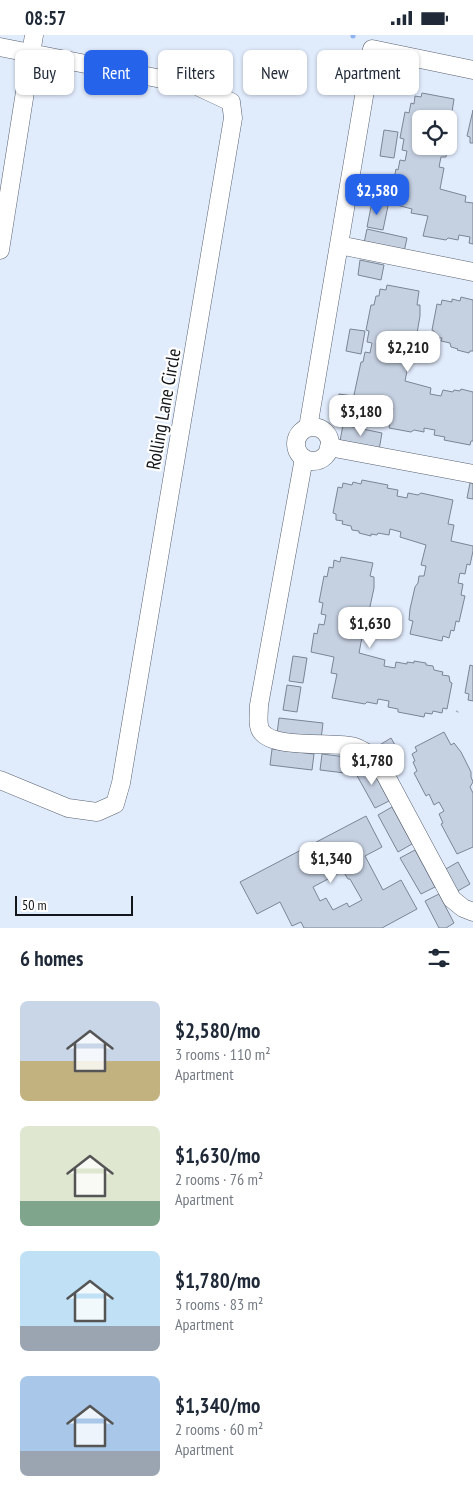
<!DOCTYPE html>
<html lang="en">
<head>
<meta charset="utf-8">
<style>
  :root { --surface:#fff; --page:#f6f6f7; --text:#1f2937; --muted:#747a83; --accent:#2563eb }
  body { margin:0; font-family:"PT Sans Narrow",sans-serif; background:var(--page); color:var(--text); height:100vh; display:flex; flex-direction:column; font-size:19px; white-space:nowrap }
  * { box-sizing:border-box; margin:0 }
  p { font-size:16px; color:var(--muted) }
  .icon { flex:none; width:28px; height:28px; fill:none; stroke:currentColor; stroke-width:2; stroke-linecap:round; stroke-linejoin:round }
  .map { position:relative; height:893px; overflow:hidden }
  .sheet { display:flex; flex-direction:column; background:var(--surface); flex:1 }
  .sheet>* { flex:none }
  .banner { position:absolute; left:15px; top:15px; width:444px; height:45px; display:flex; gap:10px }
  .buttons { position:absolute; left:412px; top:75px; display:grid; gap:10px }
  .buttons a { display:grid; place-items:center; width:45px; height:45px; border-radius:8px; background:var(--surface); box-shadow:0 1px 4px #0004; font-size:25px }
  .scale { position:absolute; left:15px; bottom:12px; width:118px; box-sizing:border-box; padding-left:5px; border:2px solid #13171c; border-top:0; font-size:14px; line-height:18px; white-space:nowrap; color:#13171c; -webkit-text-stroke:4px #fff; paint-order:stroke }
  .price { position:absolute; translate:-50% -42px; padding:0 11px; border-radius:10px; background:#fff; color:#222; font-size:16px; line-height:32px; filter:drop-shadow(0 1px 2px #0008) }
  .price::after { content:''; position:absolute; left:50%; top:30px; width:15px; height:11px; margin-left:-8px; background:inherit; clip-path:polygon(0 0,100% 0,50% 100%) }
  .price.selected { background:var(--accent); color:#fff }
  ul { padding:0; list-style:none }
  li { display:flex; align-items:center; gap:15px; height:125px; padding:0 20px }
  li span { display:grid; place-items:center; flex:none; width:140px; height:100px; border-radius:8px; color:#555 }
  li>.icon { margin-inline-start:auto }
  span .icon { width:60px; height:60px; fill:#fffc; stroke-width:1 }
  li b { font-size:21px }
  h2 { display:flex; justify-content:space-between; align-items:center; height:60px; padding:0 20px; font-size:21px }
  .pill { padding:0 18px; border-radius:8px; background:var(--surface); box-shadow:0 1px 4px #0004; font-size:18px; line-height:45px }
  .pill.selected { background:var(--accent); color:#fff }
  .status { display:flex; justify-content:space-between; align-items:center; height:35px; padding:0 25px; background:var(--surface); direction:ltr }
  .status svg { height:14px; fill:currentColor }
  .map>svg:first-child { display:block }
  .lines { fill:none; stroke-linecap:round; stroke-linejoin:round }
  .stream { stroke:#8cb4f1; stroke-width:5 }
  .building { fill:#c5d0e1; stroke:#7b8594; fill-rule:evenodd }
  .street-casing { stroke:#586170; stroke-width:19 }
  .path { stroke:#9ba3b0; stroke-width:3; stroke-dasharray:1 4; stroke-linecap:butt }
  .street { stroke:#fff; stroke-width:18 }
  .tree { fill:#6e8cb8 }
  .labels { text-anchor:middle; dominant-baseline:central; stroke-width:4.5; stroke-linejoin:round; paint-order:stroke }
  .street-label { font-size:19px; fill:#13171c; stroke:#fff }
</style>
</head>
<body>
<div class="status"><b>08:57</b><svg viewBox="0 0 49 12"><path d="M0 12V9h3v3zM5 12V6h3v6zM10 12V3h3v9zM15 12V0h3v12zM26 1h20v11H26zM47 4h2v5h-2z"/></svg></div>
<div class="map">
<svg width="473" height="893" viewBox="0 0 473 893">
  <rect width="100%" height="100%" fill="#e0ebfc"/>
  <g class="lines">
    <path class="stream" d="M353 1V0"/>
  </g>
  <path class="building" d="M394 27 417 32 415 47 391 42Z
    M422 58 454 64 452 77 455 78V89L451 111 447 115 446 122H441L439 132 444 133 440 154 466 161 465 167 473 168V209L469 208 470 202 459 200 458 205 448 203 446 205 423 201 428 181 411 178 412 174 389 168 396 134 398 135 400 125 405 126 407 116 402 115 404 104 400 103 405 77 409 78 411 68 414 69 415 61 421 62ZM421 84H449V111H421Z
    M473 75V108H470V102L467 101Z
    M384 95 398 97 394 123 380 121Z
    M372 167 388 171 383 195 367 192Z
    M367 194 407 203 404 217 364 208Z
    M360 225 384 230 381 245 358 240Z
    M387 250 419 256 417 270H420V281L416 304 413 308 411 314 406 315 404 325 409 326 405 346 431 353 430 359 441 361 443 355 453 357 454 355 460 356 461 354 473 357V406H471L470 410 444 405 445 402 434 400 435 395 424 393V397L414 395 411 397 389 393 393 373 377 371V366L354 360 361 327H363L365 317 370 318 372 308 367 307 369 296 366 295 371 270H374L376 261H379L380 254 386 255Z
    M461 262 473 265V316H470L469 318 457 315 458 314 451 312 450 308 441 306 442 303 435 302 434 296 432 295 437 269 441 270 442 265 452 267V264L460 266Z
    M350 294 365 296 361 319 346 316Z
    M339 359 353 361 350 384 335 381Z
    M343 390 382 398 379 415 340 406Z
    M362 445 388 450 387 453 398 455 397 461 407 463 408 458 418 460 421 458 453 465 448 489 454 490 451 506 473 511V516L470 530 467 529 465 539 460 538 458 548 463 549 461 560 465 561 459 587 456 586 454 596 451 595 449 603 443 601 442 606 410 599 413 586 409 585 410 574 415 552 418 548 419 541H424L426 531 421 530 426 510 400 502 401 497 390 494 389 500 378 498 377 500 371 499V501L359 498V496L352 495 351 491 342 489 343 486 336 485V479L333 478 338 452 342 453 343 448 352 450 353 447 361 449Z
    M470 448H473V464L467 463Z
    M341 522 373 528 370 541 374 542V553L369 576 366 579 365 586 360 587 358 596 363 597 359 618 385 625 384 631 395 633 396 627 407 629V627L414 628V626L426 628V630L433 631 434 635 443 637 442 640 449 641 450 647 452 648 447 674 443 673 442 678 433 676 432 679 425 678 424 682 398 677V674L388 672 389 666 378 664 377 669 367 667 365 669 332 663 337 639 331 638 334 622 311 617 314 598 317 599 319 589 324 590 326 580 321 579 323 568 319 567 324 541 327 542 329 532 333 533 334 525 340 527Z
    M293 621 307 623 303 648 289 646Z
    M470 630 473 631V666L468 665 469 659 465 658Z
    M287 650 301 652 297 677 283 675Z
    M279 683 323 688 321 704 277 699Z
    M444 697 451 710 454 708 461 717 471 737V742L473 747 470 752 473 758V812L457 819 441 789 443 788 439 779 444 776 439 767 434 770 429 759 426 761 414 738 417 736 413 727 415 726 412 719 417 716 415 712Z
    M391 703 403 724 389 731 378 711Z
    M272 714 314 719 312 735 270 730Z
    M322 719 354 723 353 739 320 735Z
    M369 729 389 766 375 773 355 737Z
    M392 772 412 809 398 817 378 780Z
    M366 781 382 812 365 821 383 855 401 845 417 874 382 893H304L301 887 292 891 280 867 257 879 240 847ZM343 836 348 844H350L362 865 349 872 347 868 333 875 326 863 320 866 313 852Z
    M415 815 435 852 421 859 400 823Z
    M458 827 470 849 456 857 444 835Z
    M439 859 454 888 446 893H439L425 866Z"/>
  <g class="lines">
    <g class="street-casing">
      <path id="street" d="M0 12 197 51 231 67 233 83 121 748 115 769 97 777 68 773 0 745
        M339 210 473 237
        M0 215 34 0
        M296 409a17 17 0 1 1 34 0a17 17 0 1 1-34 0Z
        M308 393 372 14 473 35
        M329 412 473 439
        M304 423 259 670C259 678 257 690 261 696 273 715 336 706 355 712 370 717 378 729 386 741L452 864 463 873 473 877"/>
    </g>
    <path class="path" d="M457 677 459 674"/>
    <use href="#street" class="street"/>
  </g>
  <circle class="tree" cx="377" cy="588" r="5.5"/>
  <g class="labels">
    <g class="street-label">
      <text transform="translate(163 374) rotate(-80)">Rolling Lane Circle</text>
    </g>
  </g>
</svg>
<div class="buttons">
<a><svg class="icon" aria-label="locate" viewBox="0 0 24 24"><circle cx="12" cy="12" r="6"/><path d="M12 2v4M12 18v4M2 12h4M18 12h4"/></svg></a>
</div>
<div class="scale">50 m</div>
<b class="price selected" style="left:377px;top:181px">$2,580</b>
<b class="price" style="left:408px;top:338px">$2,210</b>
<b class="price" style="left:361px;top:402px">$3,180</b>
<b class="price" style="left:370px;top:614px">$1,630</b>
<b class="price" style="left:372px;top:751px">$1,780</b>
<b class="price" style="left:331px;top:849px">$1,340</b>
<div class="banner">
<a class="pill">Buy</a>
<a class="pill selected">Rent</a>
<a class="pill">Filters</a>
<a class="pill">New</a>
<a class="pill">Apartment</a>
</div>
</div>
<section class="sheet">
<h2>6 homes<svg class="icon" aria-label="filters" viewBox="0 0 24 24"><path d="M4 7h16M4 17h16"/><circle cx="9" cy="7" r="2"/><circle cx="15" cy="17" r="2"/></svg></h2>
<ul>
<li><span style="background:linear-gradient(#c9d6e8 60%,#c2b280 0)"><svg class="icon" aria-label="home" viewBox="0 0 24 24"><path d="M3 11l9-7 9 7M6 9v11h12V9"/></svg></span><div><b>$2,580/mo</b><p>3 rooms · 110 m²</p><p>Apartment</p></div></li>
<li><span style="background:linear-gradient(#dfe7d0 75%,#7fa58c 0)"><svg class="icon" aria-label="home" viewBox="0 0 24 24"><path d="M3 11l9-7 9 7M6 9v11h12V9"/></svg></span><div><b>$1,630/mo</b><p>2 rooms · 76 m²</p><p>Apartment</p></div></li>
<li><span style="background:linear-gradient(#bfe0f5 75%,#9aa5b1 0)"><svg class="icon" aria-label="home" viewBox="0 0 24 24"><path d="M3 11l9-7 9 7M6 9v11h12V9"/></svg></span><div><b>$1,780/mo</b><p>3 rooms · 83 m²</p><p>Apartment</p></div></li>
<li><span style="background:linear-gradient(#a9c7e8 75%,#9aa5b1 0)"><svg class="icon" aria-label="home" viewBox="0 0 24 24"><path d="M3 11l9-7 9 7M6 9v11h12V9"/></svg></span><div><b>$1,340/mo</b><p>2 rooms · 60 m²</p><p>Apartment</p></div></li>
</ul>
</section>
</body>
</html>
